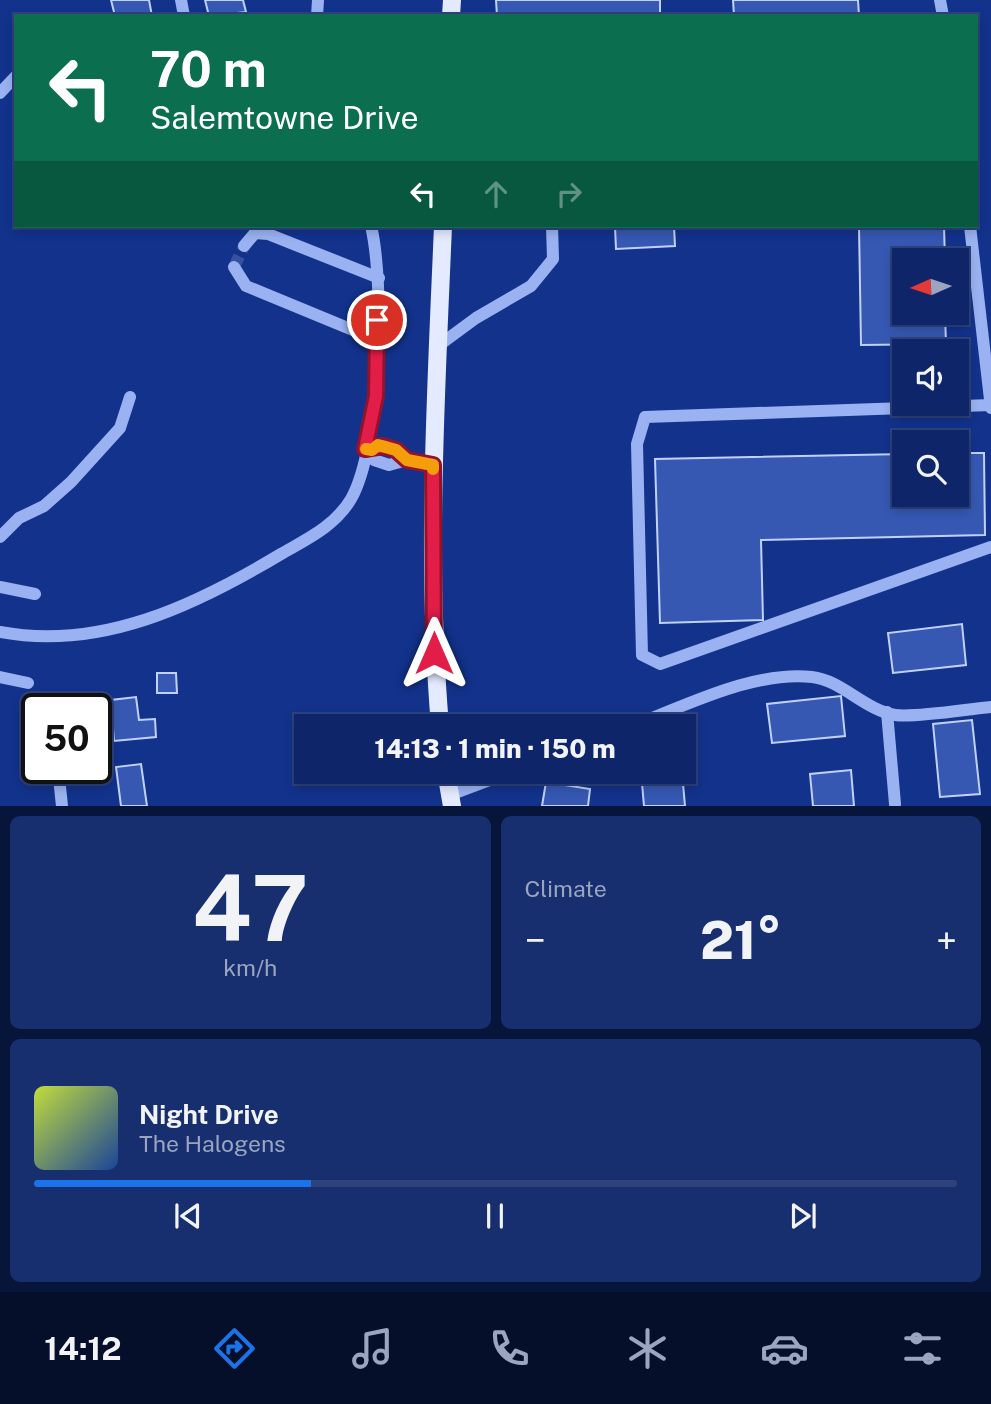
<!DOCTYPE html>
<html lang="en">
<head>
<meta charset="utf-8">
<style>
	body { margin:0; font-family:"Public Sans",sans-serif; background:#172e6f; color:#f1f3f6; height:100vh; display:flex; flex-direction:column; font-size:26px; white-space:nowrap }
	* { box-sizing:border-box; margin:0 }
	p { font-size:23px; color:#9ba5c0 }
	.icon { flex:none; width:38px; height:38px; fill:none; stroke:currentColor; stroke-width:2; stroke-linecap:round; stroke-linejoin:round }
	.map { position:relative; height:806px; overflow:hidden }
	.details { display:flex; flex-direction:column; gap:10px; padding:10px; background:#08153a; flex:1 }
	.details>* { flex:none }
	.guide { position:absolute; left:14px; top:14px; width:964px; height:214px; border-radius:0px; box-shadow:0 4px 10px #0003,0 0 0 2px #2e437d; background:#0b6e4f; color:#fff; overflow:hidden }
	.needle { width:46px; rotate:267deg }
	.buttons { position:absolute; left:892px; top:248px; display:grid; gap:14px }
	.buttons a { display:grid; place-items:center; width:77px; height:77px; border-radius:0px; background:#0e2669; box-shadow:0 4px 10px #0003,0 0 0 2px #2e437d; font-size:35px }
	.speed { position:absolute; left:21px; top:693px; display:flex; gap:14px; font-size:35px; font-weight:700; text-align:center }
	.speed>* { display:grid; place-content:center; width:91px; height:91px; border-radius:50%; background:#0e2669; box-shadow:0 4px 10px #0003,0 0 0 2px #2e437d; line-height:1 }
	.speed .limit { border:4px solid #111; border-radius:10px; background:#fff; color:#111 }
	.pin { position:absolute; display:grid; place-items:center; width:60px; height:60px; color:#fff; margin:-30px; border:4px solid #fff; border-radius:50%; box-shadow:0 2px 7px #0007 }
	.me { position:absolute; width:77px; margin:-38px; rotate:0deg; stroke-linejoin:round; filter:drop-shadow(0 0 5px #0008) }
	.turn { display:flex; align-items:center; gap:24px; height:147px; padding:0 21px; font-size:32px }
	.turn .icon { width:91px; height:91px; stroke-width:2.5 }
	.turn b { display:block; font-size:49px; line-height:60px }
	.lanes { display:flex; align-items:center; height:66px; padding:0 21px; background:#0003; justify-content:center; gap:35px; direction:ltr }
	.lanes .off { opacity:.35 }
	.big { font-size:52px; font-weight:800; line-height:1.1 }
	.details .widget { flex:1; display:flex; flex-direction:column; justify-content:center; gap:10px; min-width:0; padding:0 24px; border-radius:10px; background:#172e6f }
	.details .dial { align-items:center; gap:0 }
	.dial b { font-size:91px; line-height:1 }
	.song { display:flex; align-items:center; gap:21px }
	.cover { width:84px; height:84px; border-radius:10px; background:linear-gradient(135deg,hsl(70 70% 55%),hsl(220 70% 35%)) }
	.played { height:7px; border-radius:4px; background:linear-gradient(90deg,#1a73e8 30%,#2e437d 30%) }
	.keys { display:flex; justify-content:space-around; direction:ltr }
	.heat { display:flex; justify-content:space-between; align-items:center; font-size:38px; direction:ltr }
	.details .tiles { flex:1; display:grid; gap:10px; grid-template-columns:1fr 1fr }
	.widget:last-child { grid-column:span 2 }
	.trip { position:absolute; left:294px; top:714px; width:402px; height:70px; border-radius:0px; background:#0e2669; box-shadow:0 4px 10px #0003,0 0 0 2px #2e437d; font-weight:800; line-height:70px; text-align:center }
	.tab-bar { display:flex; height:112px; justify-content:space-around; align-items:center; background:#060f2a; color:#9ba5c0 }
	.tab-bar .icon { width:49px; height:49px }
	.tab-bar .current { color:#1a73e8 }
	.tab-bar b { font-size:32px; color:#f1f3f6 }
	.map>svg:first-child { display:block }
	.building { fill:#3658b3; stroke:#c0d1fc; stroke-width:2 }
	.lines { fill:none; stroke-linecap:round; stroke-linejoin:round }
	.minor-tunnel { stroke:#36519d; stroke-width:12; stroke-dasharray:12 6; stroke-linecap:butt }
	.minor { stroke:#9ab2f1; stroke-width:12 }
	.major { stroke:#e4eaff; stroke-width:18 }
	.route-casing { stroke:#92132f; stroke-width:18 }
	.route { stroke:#e11d48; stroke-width:12 }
	.slow { stroke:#f59e0b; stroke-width:12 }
</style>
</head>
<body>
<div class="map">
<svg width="991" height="806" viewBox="0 0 991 806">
	<rect width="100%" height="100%" fill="#12328c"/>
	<g class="building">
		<polygon points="111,0 149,0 152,16 115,16"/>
		<polygon points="205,0 243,0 246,12 209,16"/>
		<polygon points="496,0 660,0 660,16 497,16"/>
		<polygon points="733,0 858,0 859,16 734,16"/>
		<polygon points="606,226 674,226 675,246 616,249 615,227"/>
		<polygon points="859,226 944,226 945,261 905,261 905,313 945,313 946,344 861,345"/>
		<polygon points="957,453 984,453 985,535 761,540 763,620 660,623 655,459 905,454 905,495 957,495"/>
		<polygon points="962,624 966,665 893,673 888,633"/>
		<polygon points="157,673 176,673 177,693 157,693"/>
		<polygon points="841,696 845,736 772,743 767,704"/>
		<polygon points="136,697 139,720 155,719 156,737 114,741 111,700"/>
		<polygon points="972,720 980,794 940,797 933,724"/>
		<polygon points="141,764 147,806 121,806 116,767"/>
		<polygon points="851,770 854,806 813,806 810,774"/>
		<polygon points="641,772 682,772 685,806 644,806"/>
		<polygon points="546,782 590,789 588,806 542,806"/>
	</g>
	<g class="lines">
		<polyline class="minor-tunnel" points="234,267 244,246"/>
		<g class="minor">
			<polyline points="181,0 184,16"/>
			<polyline points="940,0 943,16"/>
			<polyline points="317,16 318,0"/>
			<polyline points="0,93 16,76"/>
			<polyline points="970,226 991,408"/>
			<polyline points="244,246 255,233 268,234 379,278"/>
			<polyline points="234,267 246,286 377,340"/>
			<polyline points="438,346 476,318 531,286 553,259 552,226"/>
			<polyline points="991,405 645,417 637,444 642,655 660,664 991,547"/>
			<polyline points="366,449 371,450 378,445 396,450 407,460"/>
			<polyline points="371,450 374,460 389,465 407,460 433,465"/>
			<polyline points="0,537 19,518 44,506 71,482 120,428 130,397"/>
			<polyline points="0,587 35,594"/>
			<path d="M0 632C101 651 196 605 281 554 307 539 335 526 351 499 381 446 385 285 371 226"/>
			<polyline points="0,677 28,683"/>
			<polyline points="887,712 895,804"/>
			<path d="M632 726C688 705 752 671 812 677 841 680 865 710 895 715 915 718 968 709 991 707"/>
			<polyline points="58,768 62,806"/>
			<polyline points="450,795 511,772"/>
		</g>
		<g class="major">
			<polyline points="451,16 452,0"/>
			<path d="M440 726C426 560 436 393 443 226"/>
			<polyline points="446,772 452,806"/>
		</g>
	</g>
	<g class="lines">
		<g class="route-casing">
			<polyline id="route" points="377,320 376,396 365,449 383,446 396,450 407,460 433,465 434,653"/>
		</g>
		<use href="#route" class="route"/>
		<polyline class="slow" points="366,449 372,450 378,445 396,450 407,460 433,465 433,469"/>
	</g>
</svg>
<div class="buttons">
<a><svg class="needle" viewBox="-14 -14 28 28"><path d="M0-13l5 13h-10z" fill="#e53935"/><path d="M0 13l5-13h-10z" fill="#9ba5c0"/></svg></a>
<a><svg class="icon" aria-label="sound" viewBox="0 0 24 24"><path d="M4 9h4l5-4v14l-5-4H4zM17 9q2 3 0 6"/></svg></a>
<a><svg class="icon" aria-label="search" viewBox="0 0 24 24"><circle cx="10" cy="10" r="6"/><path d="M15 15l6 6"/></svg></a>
</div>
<div class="speed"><div class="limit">50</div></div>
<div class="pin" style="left:377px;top:320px;background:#d93025"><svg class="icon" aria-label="arrive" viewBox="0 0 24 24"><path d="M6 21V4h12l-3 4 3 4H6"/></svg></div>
<svg class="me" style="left:434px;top:653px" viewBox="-20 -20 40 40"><path d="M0-17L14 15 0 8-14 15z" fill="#e11d48" stroke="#fff" stroke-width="4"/></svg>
<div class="trip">14:13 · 1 min · 150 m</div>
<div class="guide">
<div class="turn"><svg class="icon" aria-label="left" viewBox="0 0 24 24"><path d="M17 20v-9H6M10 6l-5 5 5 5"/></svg><div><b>70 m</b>Salemtowne Drive</div></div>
<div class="lanes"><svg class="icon" aria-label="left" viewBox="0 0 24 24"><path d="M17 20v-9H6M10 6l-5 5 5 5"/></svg><svg class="icon off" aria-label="ahead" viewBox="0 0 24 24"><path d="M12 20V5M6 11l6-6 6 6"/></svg><svg class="icon off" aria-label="right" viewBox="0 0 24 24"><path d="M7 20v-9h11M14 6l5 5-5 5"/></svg></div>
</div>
</div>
<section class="details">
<div class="tiles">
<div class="widget dial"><b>47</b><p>km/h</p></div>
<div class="widget"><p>Climate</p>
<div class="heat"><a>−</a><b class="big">21°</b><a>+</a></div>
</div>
<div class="widget">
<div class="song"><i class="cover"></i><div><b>Night Drive</b><p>The Halogens</p></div></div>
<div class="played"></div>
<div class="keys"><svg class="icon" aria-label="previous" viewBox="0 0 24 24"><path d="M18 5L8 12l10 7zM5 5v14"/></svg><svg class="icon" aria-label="pause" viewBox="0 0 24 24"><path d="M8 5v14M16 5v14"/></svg><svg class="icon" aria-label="next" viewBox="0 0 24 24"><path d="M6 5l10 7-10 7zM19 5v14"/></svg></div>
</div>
</div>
</section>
<nav class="tab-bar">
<b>14:12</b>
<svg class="icon current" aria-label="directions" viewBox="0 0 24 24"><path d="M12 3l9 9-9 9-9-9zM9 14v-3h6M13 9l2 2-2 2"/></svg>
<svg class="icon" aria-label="music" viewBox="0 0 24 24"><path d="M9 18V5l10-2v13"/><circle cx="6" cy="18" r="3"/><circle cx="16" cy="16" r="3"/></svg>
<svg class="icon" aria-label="phone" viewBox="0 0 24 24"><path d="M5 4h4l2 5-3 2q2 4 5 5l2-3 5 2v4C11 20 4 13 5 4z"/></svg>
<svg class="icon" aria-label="climate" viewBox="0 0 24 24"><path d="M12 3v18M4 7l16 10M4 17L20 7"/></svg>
<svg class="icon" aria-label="car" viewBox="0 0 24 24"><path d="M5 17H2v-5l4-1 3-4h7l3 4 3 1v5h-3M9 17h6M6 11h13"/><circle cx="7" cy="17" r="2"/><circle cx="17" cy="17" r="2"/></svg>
<svg class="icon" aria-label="filters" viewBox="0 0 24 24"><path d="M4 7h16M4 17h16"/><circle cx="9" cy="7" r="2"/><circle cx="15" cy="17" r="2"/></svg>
</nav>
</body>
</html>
